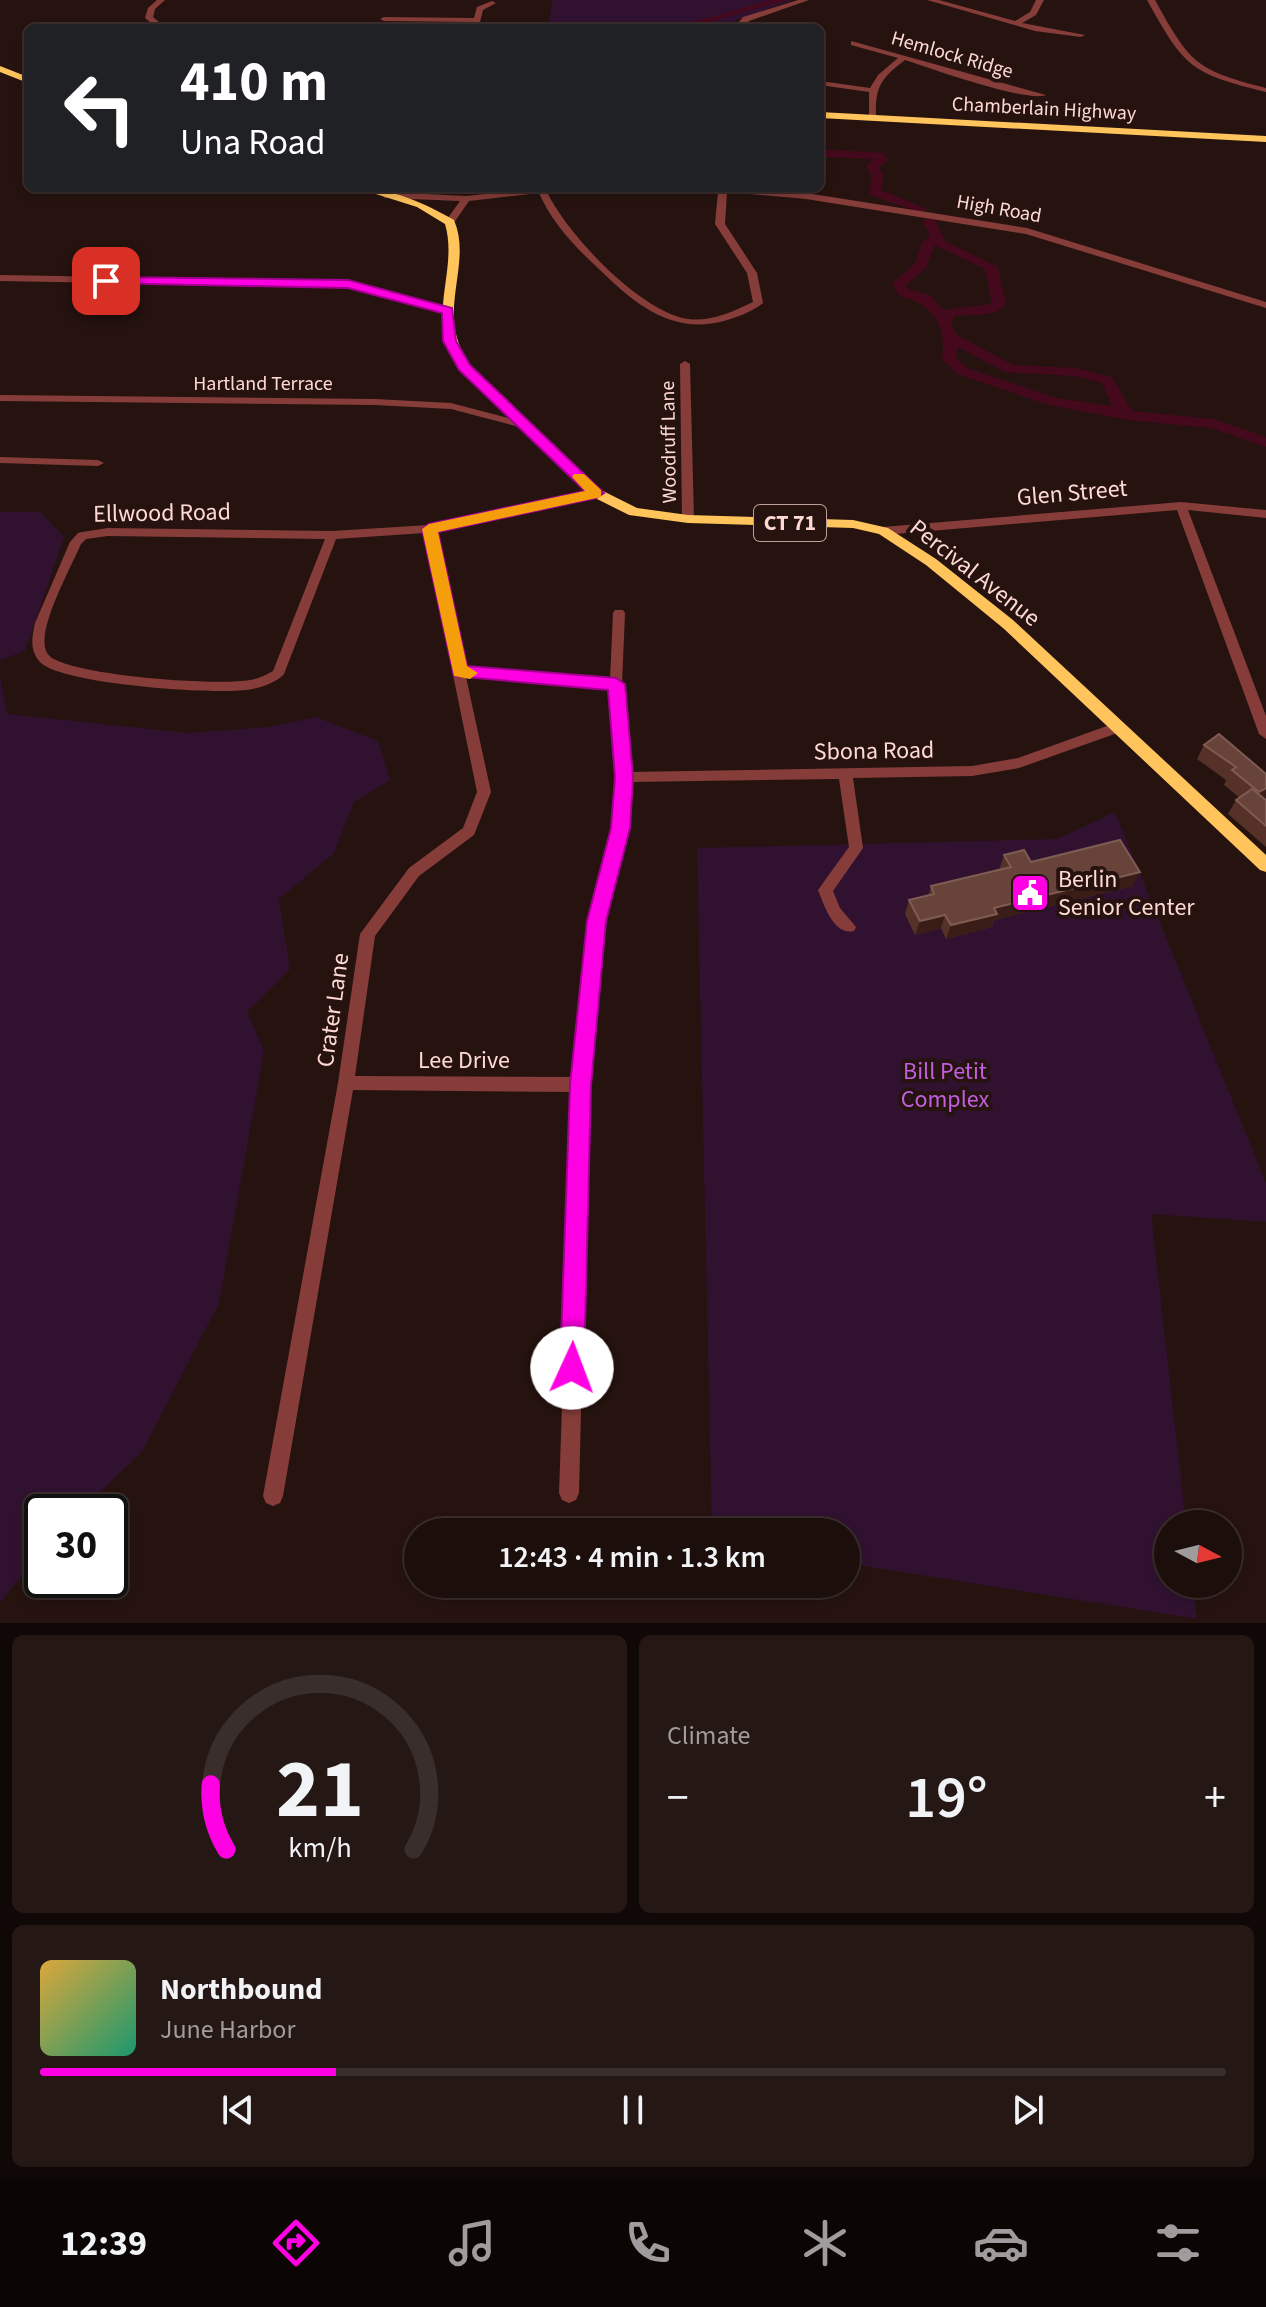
<!DOCTYPE html>
<html lang="en">
<head>
<meta charset="utf-8">
<style>
	body { margin:0; font-family:"Source Sans 3",sans-serif; background:#251714; color:#f1f3f6; height:100vh; display:flex; flex-direction:column; font-size:30px; white-space:nowrap }
	* { box-sizing:border-box; margin:0 }
	p { font-size:26px; color:#a09c9d }
	.icon { flex:none; width:44px; height:44px; fill:none; stroke:currentColor; stroke-width:2; stroke-linecap:round; stroke-linejoin:round }
	.map { position:relative; height:1623px; overflow:hidden }
	.panel { display:flex; flex-direction:column; gap:12px; padding:12px; background:#0f0806; flex:1 }
	.panel>* { flex:none }
	.banner { position:absolute; left:24px; top:24px; width:800px; height:168px; border-radius:12px; box-shadow:0 4px 12px #0003,0 0 0 2px #3a2e2c; background:#202124; color:#fff; overflow:hidden }
	.needle { width:52px; rotate:97deg }
	.fabs { position:absolute; left:1154px; top:1510px; display:grid; gap:16px }
	.fabs a { display:grid; place-items:center; width:88px; height:88px; border-radius:50%; background:#1c0e0b; box-shadow:0 4px 12px #0003,0 0 0 2px #3a2e2c; font-size:40px }
	.speed { position:absolute; left:24px; top:1494px; display:flex; gap:16px; font-size:40px; font-weight:700; text-align:center }
	.speed>* { display:grid; place-content:center; width:104px; height:104px; border-radius:50%; background:#1c0e0b; box-shadow:0 4px 12px #0003,0 0 0 2px #3a2e2c; line-height:1 }
	.speed .limit { border:4px solid #111; border-radius:12px; background:#fff; color:#111 }
	.pin { position:absolute; display:grid; place-items:center; width:68px; height:68px; color:#fff; margin:-34px; border-radius:16px; box-shadow:0 4px 12px #0006 }
	.me { position:absolute; width:88px; margin:-44px; rotate:2deg; stroke-linejoin:round; filter:drop-shadow(0 0 6px #0008) }
	.turn { display:flex; align-items:center; gap:28px; height:168px; padding:0 24px; font-size:36px }
	.turn .icon { width:104px; height:104px; stroke-width:2.5 }
	.turn b { display:block; font-size:56px; line-height:68px }
	.big { font-size:60px; font-weight:600; line-height:1.1 }
	.panel .tile { flex:1; display:flex; flex-direction:column; justify-content:center; gap:12px; min-width:0; padding:0 28px; border-radius:12px; background:#251714 }
	.panel .dial { align-items:center; gap:0 }
	.dial svg { height:208px; overflow:visible; fill:none; stroke:#3a2e2c; stroke-width:7; stroke-linecap:round; text-anchor:middle }
	.dial text { fill:#f1f3f6; stroke:none }
	.song { display:flex; align-items:center; gap:24px }
	.cover { width:96px; height:96px; border-radius:12px; background:linear-gradient(135deg,hsl(40 70% 55%),hsl(160 70% 35%)) }
	.played { height:8px; border-radius:4px; background:linear-gradient(90deg,#ff00e2 25%,#3a2e2c 25%) }
	.keys { display:flex; justify-content:space-around; direction:ltr }
	.heat { display:flex; justify-content:space-between; align-items:center; font-size:44px; direction:ltr }
	.panel .tiles { flex:1; display:grid; gap:12px; grid-template-columns:1fr 1fr }
	.tile:last-child { grid-column:span 2 }
	.trip { position:absolute; left:404px; top:1518px; width:456px; height:80px; border-radius:40px; background:#1c0e0b; box-shadow:0 4px 12px #0003,0 0 0 2px #3a2e2c; font-weight:600; line-height:80px; text-align:center }
	.tab-bar { display:flex; height:128px; justify-content:space-around; align-items:center; background:#0b0604; color:#a09c9d }
	.tab-bar .icon { width:56px; height:56px }
	.tab-bar .selected { color:#ff00e2 }
	.tab-bar b { font-size:36px; color:#f1f3f6 }
	.map>svg:first-child { display:block }
	.green { fill:#301230 }
	.lines { fill:none; stroke-linecap:round; stroke-linejoin:round }
	.river { fill:#45091e; fill-rule:evenodd }
	.minor { fill:#863d39; fill-rule:evenodd }
	.major { fill:#ffc45b; fill-rule:evenodd }
	.wall { fill:#553128 }
	.shaded-wall { fill:#3a1d16 }
	.building { fill:#67433a; stroke:#7f5b52; stroke-width:2 }
	.route { fill:#ff00e2; stroke:#a60093; stroke-width:2 }
	.slow { fill:#f59e0b }
	.labels { text-anchor:middle; dominant-baseline:central; stroke-width:8; stroke-linejoin:round; paint-order:stroke }
	.far-street-label { font-size:20px; fill:#ffdad4; stroke:#26130f }
	.shield { fill:#26130f; stroke:#be9e99; stroke-width:2 }
	.shield-label { font-size:22px; font-weight:bold; fill:#ffdad4 }
	.street-label { font-size:24px; fill:#ffdad4; stroke:#26130f }
	.poi-label { font-size:24px; fill:#ffdad4; stroke:#26130f; text-anchor:start }
	.park-label { font-size:24px; fill:#c25ee1; stroke:#26130f }
</style>
</head>
<body>
<div class="map">
<svg width="1266" height="1623" viewBox="0 0 1266 1623">
	<rect width="100%" height="100%" fill="#26130f"/>
	<g class="green">
		<polygon points="553,0 793,0 736,20 730,28 552,28 549,19"/>
		<polygon points="0,512 40,512 64,537 25,651 0,660"/>
		<polygon points="0,676 7,714 188,733 269,727 316,717 378,741 390,780 354,802 334,853 279,899 290,969 247,1012 264,1051 219,1303 142,1452 79,1512 42,1512 42,1550 0,1603"/>
		<polygon points="1115,812 1266,1183 1266,1222 1151,1214 1186,1524 1168,1524 1168,1584 1193,1584 1197,1619 846,1563 846,1532 712,1532 697,848 1057,839"/>
	</g>
	<g class="lines">
		<g class="river">
			<polygon points="770,0 787,0 689,28 672,28"/>
			<polygon points="820,149 883,153 888,160 879,167 883,175 881,190 927,209 921,213 870,195 871,175 866,166 874,159 820,157"/>
			<path d="M925 219H935L945 241 998 267 1006 303C999 318 970 314 954 316L951 325 957 335 1013 365 1075 368 1112 377 1132 411 1213 419 1266 437V447L1211 428 1128 420 1049 405 957 374 942 359C947 326 933 304 900 296L892 284 915 263 922 242 930 236 923 222ZM935 245 985 269 992 304 943 310 930 295 910 290 906 285 926 268ZM958 347 1005 372 1075 376 1102 383 1112 406 1056 398 967 368 956 358Z"/>
		</g>
		<g class="minor">
			<polygon points="157,0 165,0 155,9 153,17 166,28 157,28 145,18 148,8"/>
			<polygon points="798,0 809,0 749,21 742,28 734,28 743,17"/>
			<polygon points="927,0 939,0 1015,21 1030,12 1036,0 1044,0 1036,15 1022,23 1085,35 1081,37 1035,31"/>
			<path d="M1147 0H1155C1190 63 1195 70 1266 88V92C1190 73 1185 68 1147 0Z"/>
			<polygon points="492,1 496,3 483,10 479,26 476,28 471,26 472,22 384,21 380,19 384,17 474,18 477,7"/>
			<path d="M851 41 1046 95C1027 103 930 68 905 60 880 79 875 87 876 118L869 120V92L820 85V81L870 88 878 75 898 58 851 45Z"/>
			<path d="M539 188H566L547 192C567 234 640 312 688 319 711 322 732 312 753 302L747 273 715 224 718 191 713 188H747L806 193 1027 228 1266 302V308L1026 234 806 199 727 192 725 224 757 273 763 303C752 312 737 317 724 321 672 335 635 304 600 270 575 247 553 224 539 193L469 201 453 224 450 225 445 222 460 201 385 198 381 195 385 192 466 196Z"/>
			<polygon points="0,275 348,281 453,311 448,314 348,287 0,281"/>
			<polygon points="685,361 690,364 694,519 688,523 682,519 680,364"/>
			<polygon points="0,395 375,399 451,403 527,423 528,425 523,428 451,409 375,405 0,401"/>
			<polygon points="0,457 98,460 104,463 98,466 0,463"/>
			<path d="M596 489 600 490V496L435 531 464 668 610 679 613 613 615 610H623L625 613 622 684 630 772 972 766 1018 758 1118 722 1125 727 1123 731 1019 768 972 776 853 778 863 848 833 891 840 908 856 927 854 931C834 936 824 905 818 890L849 847 839 779 630 782 627 828 603 921 589 1085 579 1493 576 1500 569 1503 562 1500 559 1493 573 1092 353 1090 283 1496 280 1503 273 1506 266 1503 263 1496 338 1083 360 934 409 868 463 828 477 792 424 533 336 539 284 674C277 682 263 687 252 689 219 696 63 684 41 663 29 651 32 637 35 623L70 542 78 533 82 532 108 528 332 531 429 525ZM108 536 325 539 273 671C266 675 258 679 250 680 214 686 88 676 56 660 50 658 46 653 45 647 40 623 71 567 81 544L86 539ZM466 677 610 688 617 777 613 828 589 921 574 1077 355 1076 375 936 419 876 474 835 491 792Z"/>
			<polygon points="1181,502 1266,510 1266,518 1188,510 1266,716 1266,739 1259,734 1177,510 883,535 877,531 883,527"/>
		</g>
		<g class="major">
			<polygon points="0,66 28,77 28,83 0,72"/>
			<polygon points="820,112 1266,136 1266,142 820,118"/>
			<path d="M357 188C392 188 424 203 454 220 469 255 449 292 455 329 457 342 463 353 469 365L601 490 637 508 688 515 853 520 888 528 936 559 1013 620 1266 855V872L1260 870 1003 628 926 565 879 534 853 528 688 523 629 515 591 496 458 367C451 353 444 341 443 325 440 291 455 258 445 224L417 207Z"/>
		</g>
	</g>
	<g class="wall">
		<polygon points="1219,734 1266,796 1263,798 1266,800 1266,847 1228,814 1236,800 1240,798 1224,785 1226,780 1197,759 1204,745"/>
		<polygon points="1004,855 1031,862 1133,886 994,920 992,927 946,939 941,928 915,935 905,914 909,900 928,896 931,886 999,870"/>
	</g>
	<g class="shaded-wall">
		<polygon points="1266,788 1266,796 1251,806 1259,792"/>
		<polygon points="1140,872 1133,886 994,920 992,927 946,939 951,925 994,908"/>
		<polygon points="945,915 941,928 915,935 920,921"/>
	</g>
	<g class="building">
		<polygon points="1219,734 1266,774 1266,788 1259,792 1232,770 1236,767 1204,745"/>
		<polygon points="1252,789 1266,800 1266,826 1236,800"/>
		<polygon points="1120,840 1140,872 994,908 997,914 951,925 945,915 920,921 909,900 934,894 931,886 1011,867 1004,855 1024,850 1031,862"/>
	</g>
	<polygon class="route" points="106,277 348,280 452,308 456,341 470,365 604,493 596,498 438,532 467,666 616,678 625,684 633,777 630,828 606,921 591,1085 584,1368 581,1376 572,1380 564,1376 560,1368 570,1085 587,921 611,828 615,777 608,690 454,676 422,529 429,524 585,491 459,370 443,341 442,313 348,288 101,283 99,281"/>
	<polygon class="slow" points="574,474 584,474 601,490 601,497 438,532 467,666 478,673 470,679 454,676 422,529 429,524 585,491 572,477"/>
	<defs>
		<g id="civic-square" transform="scale(2)"><rect x="-9" y="-9" width="18" height="18" rx="4" fill="#ff00e2" stroke="#26130f"/><path d="M-.6-6.5H3V-4.5H.6V-3L4-1V1h2V6H-6V1h2V-1L-.6-3ZM-1.2 2.5V6h2.4V2.5Z" fill="#fff"/></g>
	</defs>
	<g fill-rule="evenodd">
		<use href="#civic-square" x="1030" y="893"/>
	</g>
	<g class="labels">
		<g class="far-street-label">
			<text transform="translate(952 55) rotate(16)">Hemlock Ridge</text>
			<text transform="translate(1044 109) rotate(3)">Chamberlain Highway</text>
			<text transform="translate(999 209) rotate(10)">High Road</text>
			<text x="263" y="384">Hartland Terrace</text>
			<text transform="translate(669 442) rotate(-91)">Woodruff Lane</text>
		</g>
		<rect class="shield" x="754" y="505" width="72" height="36" rx="6"/>
		<g class="shield-label">
			<text x="790" y="523">CT 71</text>
		</g>
		<g class="street-label">
			<text transform="translate(1072 493) rotate(-5)">Glen Street</text>
			<text transform="translate(162 513) rotate(-1)">Ellwood Road</text>
			<text transform="translate(975 573) rotate(38)">Percival Avenue</text>
			<text transform="translate(874 751) rotate(-1)">Sbona Road</text>
			<text transform="translate(333 1010) rotate(-82)">Crater Lane</text>
			<text x="464" y="1060">Lee Drive</text>
		</g>
		<g class="poi-label">
			<text x="1058" y="879">Berlin<tspan x="1058" dy="28">Senior Center</tspan></text>
		</g>
		<g class="park-label">
			<text x="945" y="1071">Bill Petit<tspan x="945" dy="28">Complex</tspan></text>
		</g>
	</g>
</svg>
<div class="fabs">
<a><svg class="needle" viewBox="-14 -14 28 28"><path d="M0-13l5 13h-10z" fill="#e53935"/><path d="M0 13l5-13h-10z" fill="#a09c9d"/></svg></a>
</div>
<div class="speed"><div class="limit">30</div></div>
<div class="pin" style="left:106px;top:281px;background:#d93025"><svg class="icon" aria-label="arrive" viewBox="0 0 24 24"><path d="M6 21V4h12l-3 4 3 4H6"/></svg></div>
<svg class="me" style="left:572px;top:1368px" viewBox="-20 -20 40 40"><circle r="19" fill="#fff"/><path d="M0-13L10 11 0 6-10 11z" fill="#ff00e2"/></svg>
<div class="trip">12:43 · 4 min · 1.3 km</div>
<div class="banner">
<div class="turn"><svg class="icon" aria-label="left" viewBox="0 0 24 24"><path d="M17 20v-9H6M10 6l-5 5 5 5"/></svg><div><b>410 m</b>Una Road</div></div>
</div>
</div>
<section class="panel">
<div class="tiles">
<div class="tile dial"><svg viewBox="0 0 100 80">
<path d="M14 69A42 42 0 1 1 86 69"/>
<path d="M14 69A42 42 0 0 1 8 44" stroke="#ff00e2"/>
<text x="50" y="56" font-size="32" font-weight="700">21</text>
<text x="50" y="72" font-size="11">km/h</text>
</svg></div>
<div class="tile"><p>Climate</p>
<div class="heat"><a>−</a><b class="big">19°</b><a>+</a></div>
</div>
<div class="tile">
<div class="song"><i class="cover"></i><div><b>Northbound</b><p>June Harbor</p></div></div>
<div class="played"></div>
<div class="keys"><svg class="icon" aria-label="previous" viewBox="0 0 24 24"><path d="M18 5L8 12l10 7zM5 5v14"/></svg><svg class="icon" aria-label="pause" viewBox="0 0 24 24"><path d="M8 5v14M16 5v14"/></svg><svg class="icon" aria-label="next" viewBox="0 0 24 24"><path d="M6 5l10 7-10 7zM19 5v14"/></svg></div>
</div>
</div>
</section>
<nav class="tab-bar">
<b>12:39</b>
<svg class="icon selected" aria-label="directions" viewBox="0 0 24 24"><path d="M12 3l9 9-9 9-9-9zM9 14v-3h6M13 9l2 2-2 2"/></svg>
<svg class="icon" aria-label="music" viewBox="0 0 24 24"><path d="M9 18V5l10-2v13"/><circle cx="6" cy="18" r="3"/><circle cx="16" cy="16" r="3"/></svg>
<svg class="icon" aria-label="phone" viewBox="0 0 24 24"><path d="M5 4h4l2 5-3 2q2 4 5 5l2-3 5 2v4C11 20 4 13 5 4z"/></svg>
<svg class="icon" aria-label="climate" viewBox="0 0 24 24"><path d="M12 3v18M4 7l16 10M4 17L20 7"/></svg>
<svg class="icon" aria-label="car" viewBox="0 0 24 24"><path d="M5 17H2v-5l4-1 3-4h7l3 4 3 1v5h-3M9 17h6M6 11h13"/><circle cx="7" cy="17" r="2"/><circle cx="17" cy="17" r="2"/></svg>
<svg class="icon" aria-label="filters" viewBox="0 0 24 24"><path d="M4 7h16M4 17h16"/><circle cx="9" cy="7" r="2"/><circle cx="15" cy="17" r="2"/></svg>
</nav>
</body>
</html>
